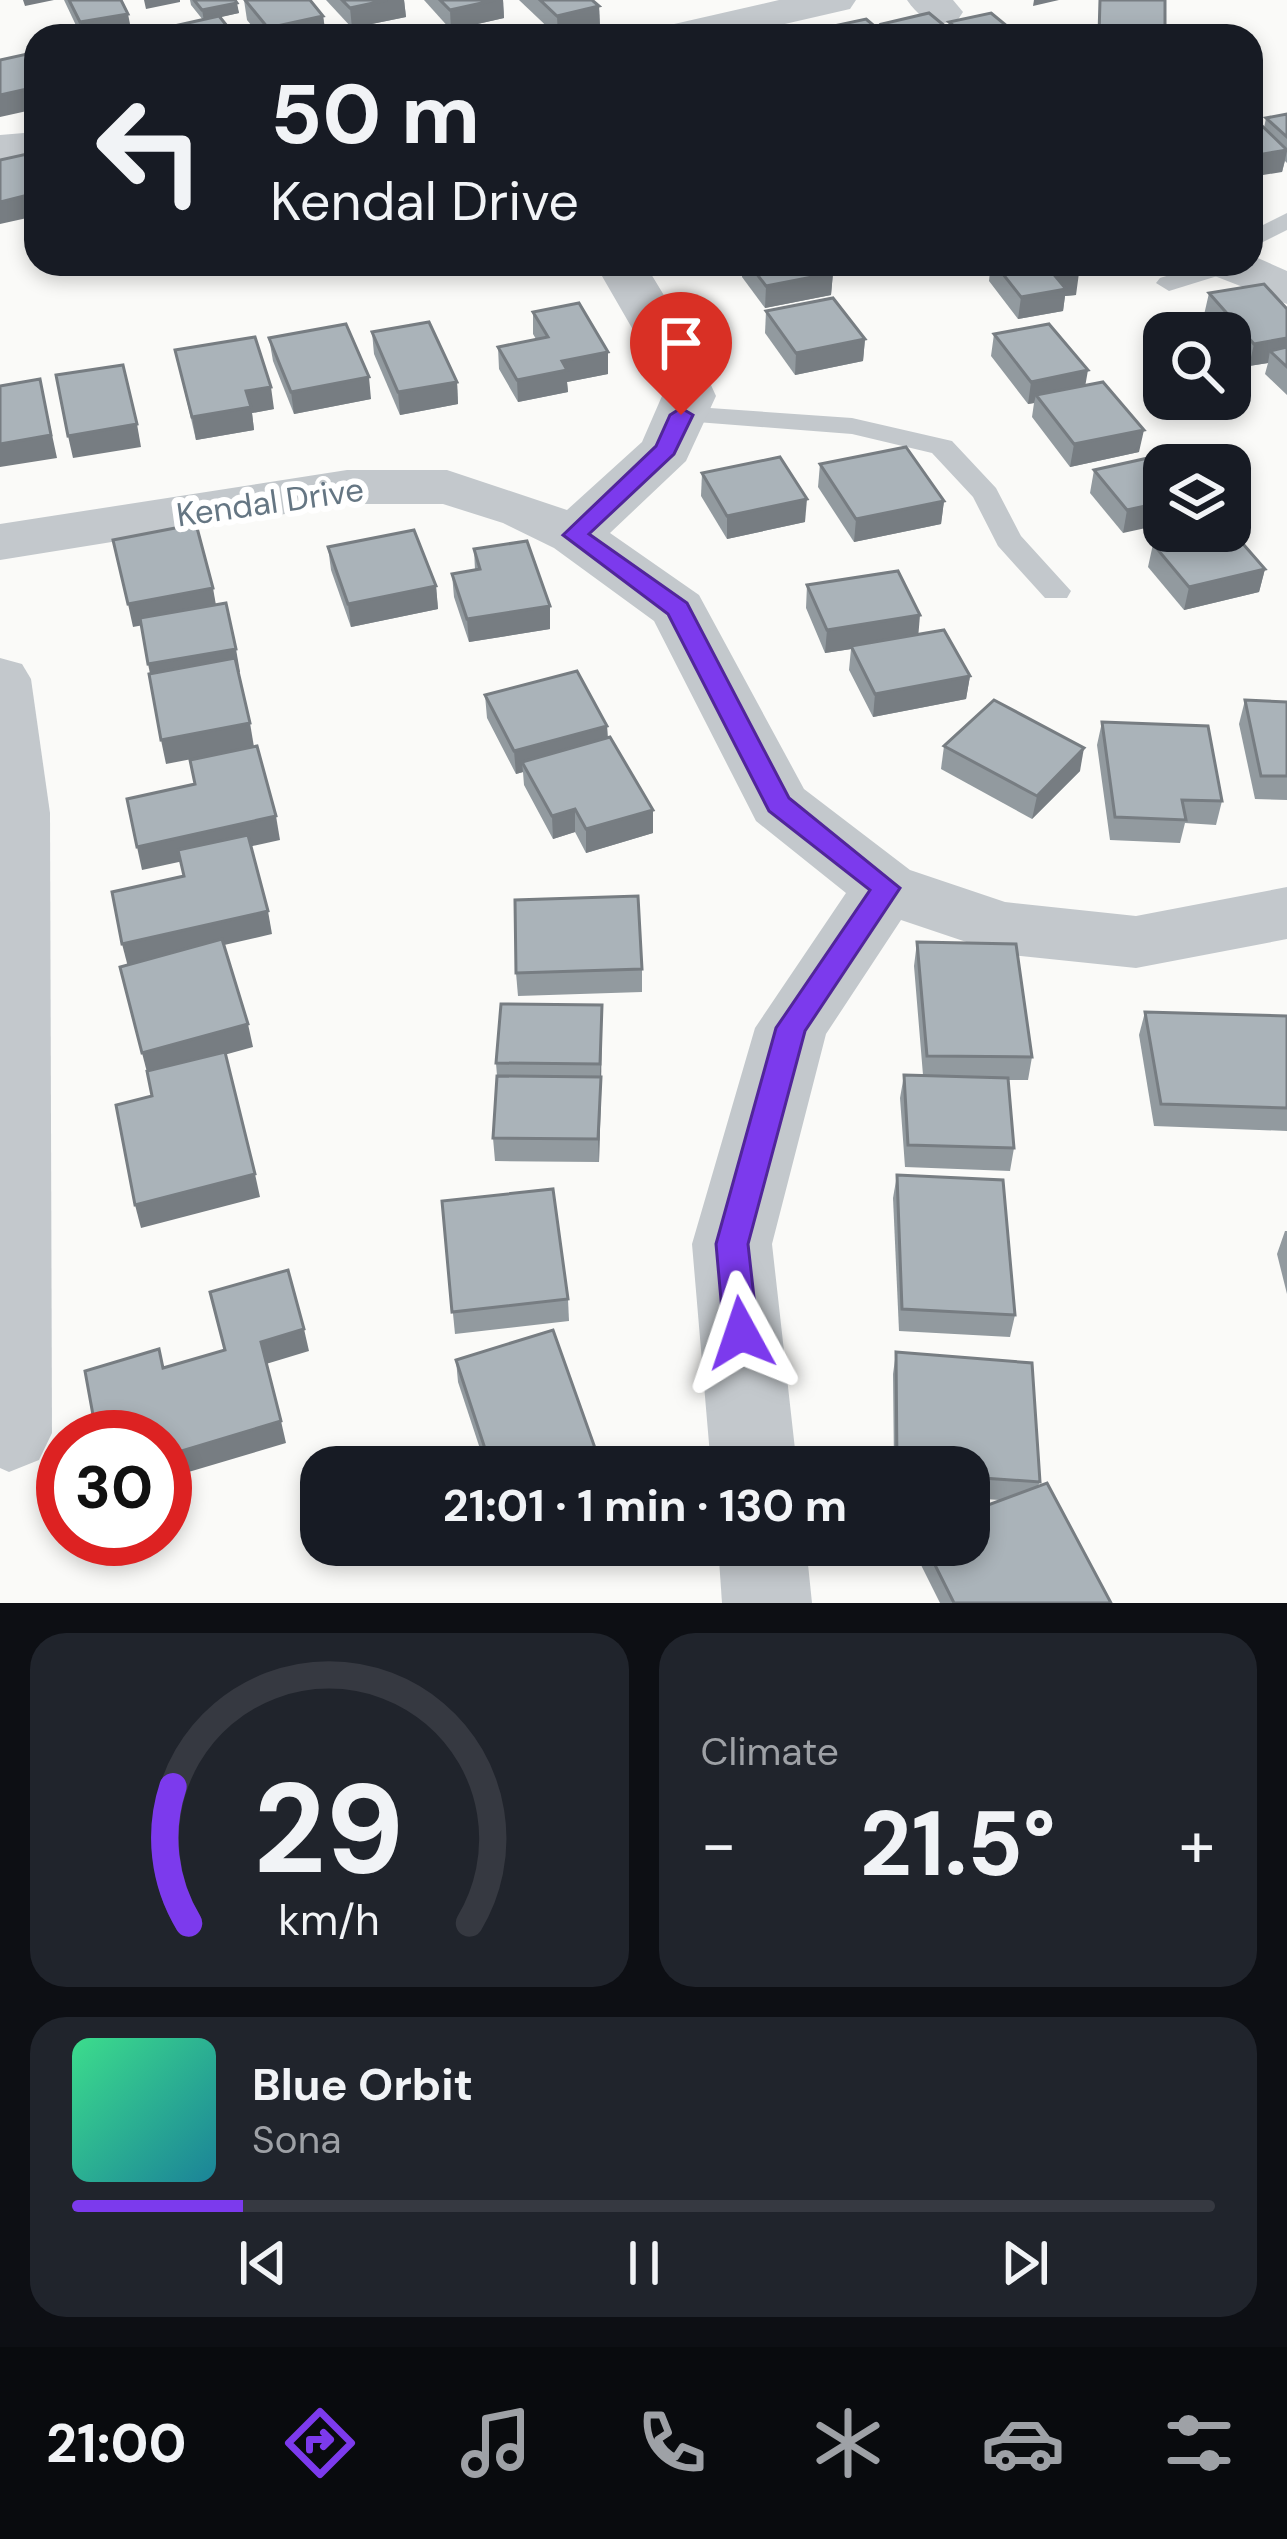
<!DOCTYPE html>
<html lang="en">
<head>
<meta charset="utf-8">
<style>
	body { margin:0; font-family:"DM Sans",sans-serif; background:#20242c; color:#f1f3f6; height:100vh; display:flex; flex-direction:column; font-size:45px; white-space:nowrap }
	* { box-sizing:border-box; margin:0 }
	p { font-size:39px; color:#9ea1a6 }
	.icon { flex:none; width:66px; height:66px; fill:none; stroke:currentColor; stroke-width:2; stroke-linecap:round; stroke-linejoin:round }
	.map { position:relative; height:1603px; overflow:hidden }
	.details { display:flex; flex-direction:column; gap:30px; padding:30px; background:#0d0f14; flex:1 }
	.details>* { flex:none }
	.guide { position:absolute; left:24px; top:24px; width:1239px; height:252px; border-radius:36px; box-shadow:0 6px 18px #0003; background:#171b24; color:#f1f3f6; overflow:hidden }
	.buttons { position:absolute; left:1143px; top:312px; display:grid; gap:24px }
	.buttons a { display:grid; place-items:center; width:108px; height:108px; border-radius:24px; background:#171b24; box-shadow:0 6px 18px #0003; font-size:60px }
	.speed { position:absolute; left:36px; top:1410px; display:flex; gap:24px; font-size:60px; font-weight:700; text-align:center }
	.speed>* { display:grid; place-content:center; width:156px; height:156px; border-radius:50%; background:#171b24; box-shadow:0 6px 18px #0003; line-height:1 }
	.speed .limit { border:18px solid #d22; background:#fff; color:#111 }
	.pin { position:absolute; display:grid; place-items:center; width:102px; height:102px; color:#fff; margin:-123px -51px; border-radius:50% 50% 50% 0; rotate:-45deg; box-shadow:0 0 12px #0007 }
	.pin .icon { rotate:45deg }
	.me { position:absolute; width:132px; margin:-66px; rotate:355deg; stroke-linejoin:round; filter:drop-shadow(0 0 9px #0008) }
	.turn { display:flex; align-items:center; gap:42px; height:252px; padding:0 48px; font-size:54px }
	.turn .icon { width:156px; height:156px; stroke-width:2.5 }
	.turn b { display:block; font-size:84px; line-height:102px }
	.big { font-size:90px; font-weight:700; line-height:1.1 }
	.details .tile { flex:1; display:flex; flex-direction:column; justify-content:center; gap:18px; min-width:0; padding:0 42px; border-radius:36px; background:#20242c }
	.details .dial { align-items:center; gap:0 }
	.dial svg { height:312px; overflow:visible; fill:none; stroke:#363941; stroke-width:7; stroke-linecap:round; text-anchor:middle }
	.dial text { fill:#f1f3f6; stroke:none }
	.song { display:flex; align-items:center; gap:36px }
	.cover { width:144px; height:144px; border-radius:18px; background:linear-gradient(135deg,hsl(150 70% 55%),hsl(190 70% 35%)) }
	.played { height:12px; border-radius:6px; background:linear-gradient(90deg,#7c3aed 15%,#363941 15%) }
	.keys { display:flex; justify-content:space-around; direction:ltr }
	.heat { display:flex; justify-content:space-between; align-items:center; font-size:66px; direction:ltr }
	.details .tiles { flex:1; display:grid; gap:30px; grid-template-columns:1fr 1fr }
	.tile:last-child { grid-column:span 2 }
	.trip { position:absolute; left:300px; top:1446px; width:690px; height:120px; border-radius:36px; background:#171b24; box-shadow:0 6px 18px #0003; font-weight:700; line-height:120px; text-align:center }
	.tab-bar { display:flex; height:192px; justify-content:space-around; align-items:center; background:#090b0e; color:#9ea1a6 }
	.tab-bar .icon { width:84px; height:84px }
	.tab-bar .on { color:#7c3aed }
	.tab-bar b { font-size:54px; color:#f1f3f6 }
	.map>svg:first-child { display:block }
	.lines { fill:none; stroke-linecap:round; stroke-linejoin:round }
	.lane { fill:#c3c8cc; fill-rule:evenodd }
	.street { fill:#c3c8cc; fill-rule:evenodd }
	.wall { fill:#929a9f }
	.shaded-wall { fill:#777d82 }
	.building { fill:#aab3b9; stroke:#777d82; stroke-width:3 }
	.route { fill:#7c3aed; stroke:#51269a; stroke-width:3 }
	.labels { text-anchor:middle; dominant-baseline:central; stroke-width:12; stroke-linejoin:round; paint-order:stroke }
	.street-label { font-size:33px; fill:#657683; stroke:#fff }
</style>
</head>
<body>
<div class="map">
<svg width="1287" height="1603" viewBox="0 0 1287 1603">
	<rect width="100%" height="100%" fill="#fafaf8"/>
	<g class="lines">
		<g class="lane">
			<polygon points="1287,213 1287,230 1251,248 1251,231"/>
			<polygon points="1205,264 1243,264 1240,269 1169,291 1156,283 1160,278"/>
			<polygon points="681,406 852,418 952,441 996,488 1021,536 1071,591 1067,598 1045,598 998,546 973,497 932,453 852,434 671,420 667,414 671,408"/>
		</g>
		<g class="street">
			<polygon points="779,0 856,0 850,9 732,36 655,36 661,27"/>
			<path d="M907 0H953L963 12 957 21C934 27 920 19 907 0Z"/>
			<polygon points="36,132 36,160 0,163 0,135"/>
			<polygon points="1251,255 1287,271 1287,304 1212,275 1205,264 1251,264"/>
			<polygon points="595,264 645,264 688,335 716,396 686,461 610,533 699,595 804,789 910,870 1005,902 1136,916 1287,887 1287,939 1136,968 1002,954 901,920 826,1034 772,1244 797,1467 711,1467 692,1244 755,1028 846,893 756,821 654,621 554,548 503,523 443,504 347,504 0,560 0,524 347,470 447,470 567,510 642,442 662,396 636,335"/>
			<polygon points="0,658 22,664 31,679 50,813 52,1433 39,1460 9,1472 0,1468"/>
			<polygon points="718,1545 806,1545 812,1603 722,1603"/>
		</g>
	</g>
	<g class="wall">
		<polygon points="64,0 121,0 132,34 120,36 81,36"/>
		<polygon points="190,0 235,0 239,13 220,17 235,36 163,36 161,29 203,20 191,5"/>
		<polygon points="244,0 323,16 326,36 260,36 247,20"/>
		<polygon points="326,0 404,0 406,17 352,28"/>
		<polygon points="424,0 503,0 504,18 451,30"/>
		<polygon points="519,0 592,0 599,6 600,27 557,36"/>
		<polygon points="949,22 1019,36 824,36 824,28 881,32 882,24 948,29"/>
		<polygon points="1287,114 1287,163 1285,161 1282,172 1264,128 1266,118"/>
		<polygon points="742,264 826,264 833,273 831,295 765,308 742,277"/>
		<polygon points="979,264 1072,264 1076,295 1065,296 1063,311 1018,319 989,281 990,271 985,272"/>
		<polygon points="1209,293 1287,309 1287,395 1265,374 1268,363 1249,366 1230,345 1230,333 1220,333 1204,315"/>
		<polygon points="766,311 865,339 863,361 795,375 765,333"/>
		<polygon points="533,312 608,352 608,374 567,382 568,392 518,402 499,369 498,347 536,339 533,334"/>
		<polygon points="372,332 457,382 458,404 400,415 374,354"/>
		<polygon points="994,334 1086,385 1139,452 1070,467 1032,417 1034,403 1028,404 991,356"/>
		<polygon points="269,338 371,399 294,414 273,361"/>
		<polygon points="175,350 274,409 252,413 254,430 196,440"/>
		<polygon points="1166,454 1123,533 1090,493 1094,470"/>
		<polygon points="820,464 944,501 941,524 854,542 818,487"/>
		<polygon points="702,473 805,522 727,539 701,496"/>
		<polygon points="1153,544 1265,569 1259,592 1184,610 1148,567"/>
		<polygon points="328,547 436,586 438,609 351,627 331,570"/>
		<polygon points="474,549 550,606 550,629 469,642 454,597 452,574 475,570"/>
		<polygon points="807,585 918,634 970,676 966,699 873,717 849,670 851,649 825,653 806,608"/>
		<polygon points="485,695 607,726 608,738 653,810 653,833 586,853 575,832 553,839 524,785 523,772 516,774 487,718"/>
		<polygon points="1245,700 1287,702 1287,800 1255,799 1239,724"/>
		<polygon points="1102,722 1222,801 1216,825 1185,823 1180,843 1110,840 1097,745"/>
		<polygon points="944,746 1080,771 1032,819 941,769"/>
		<polygon points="917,942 1032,1057 1028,1080 1008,1080 1014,1148 1010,1171 905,1167 900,1098 904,1075 923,1075 914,966"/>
		<polygon points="642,969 642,992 518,996 516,973"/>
		<polygon points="602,1005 599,1162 495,1161 493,1138 497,1076 496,1063"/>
		<polygon points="1145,1012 1287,1016 1287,1131 1154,1126 1139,1035"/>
		<polygon points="897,1175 1015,1315 1010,1337 899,1331 893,1198"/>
		<polygon points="442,1201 568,1299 569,1321 455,1334"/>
		<polygon points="1285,1231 1287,1231 1287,1294 1277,1254"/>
		<polygon points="896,1352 1040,1482 1038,1486 1111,1603 940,1603 914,1551 915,1545 969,1545 1000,1500 969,1498 969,1467 894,1467 893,1374"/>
		<polygon points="456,1360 601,1467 486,1467 458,1382"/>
	</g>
	<g class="shaded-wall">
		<polygon points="23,0 54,0 25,6"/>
		<polygon points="144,0 180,0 180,2 146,9"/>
		<polygon points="387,0 404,0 406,17 352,28 350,8"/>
		<polygon points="495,0 503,0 504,18 451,30 450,10"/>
		<polygon points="1034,0 1059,0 1033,6"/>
		<polygon points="237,3 239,13 204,21 202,10"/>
		<polygon points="599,6 600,27 558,36 557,16"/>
		<polygon points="128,14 132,34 120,36 83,36 80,22"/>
		<polygon points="323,16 326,36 269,36 268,28"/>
		<polygon points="36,87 36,109 0,117 0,95"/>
		<polygon points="1287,151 1282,172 1251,177 1251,156"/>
		<polygon points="36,193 36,216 0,224 0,202"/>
		<polygon points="117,264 160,264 161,265 119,275"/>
		<polygon points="833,273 831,295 765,308 766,286"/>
		<polygon points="1079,273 1076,295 1065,296 1063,311 1018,319 1021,297 1056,277"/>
		<polygon points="1287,338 1287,360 1270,351 1268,363 1249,366 1254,344"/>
		<polygon points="865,339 863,361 795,375 796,353"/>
		<polygon points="608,352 608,374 567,382 568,392 518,402 517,380 562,361"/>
		<polygon points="1088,370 1084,393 1036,395 1034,403 1028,404 1031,382"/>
		<polygon points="369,377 371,399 294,414 291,392"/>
		<polygon points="457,382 458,404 400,415 398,392"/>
		<polygon points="271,387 274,409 252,413 254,430 196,440 192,417 246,391"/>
		<polygon points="45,402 57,458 0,467 0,444"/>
		<polygon points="137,424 141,447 73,458 68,436"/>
		<polygon points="1144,430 1139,452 1070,467 1074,444"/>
		<polygon points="807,499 805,522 727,539 727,516"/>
		<polygon points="944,501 941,524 854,542 856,519"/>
		<polygon points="1164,502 1164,524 1123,533 1127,510"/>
		<polygon points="1265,569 1259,592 1184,610 1189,587"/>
		<polygon points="436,586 438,609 351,627 348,604"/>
		<polygon points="213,588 217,611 133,627 128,604"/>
		<polygon points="550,606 550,629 469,642 467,619"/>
		<polygon points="920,615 918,639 825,653 827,630"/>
		<polygon points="236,649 240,672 153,688 148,664"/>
		<polygon points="970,676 966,699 873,717 875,694"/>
		<polygon points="250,723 254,747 166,764 161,740"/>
		<polygon points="607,726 608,750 522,762 523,772 516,774 514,751"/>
		<polygon points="1084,748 1080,771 1032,819 1037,796"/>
		<polygon points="575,809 575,832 553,839 552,816"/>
		<polygon points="653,810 653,833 586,853 586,829"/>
		<polygon points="276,816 280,840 142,870 137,847"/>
		<polygon points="268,911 272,934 128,967 122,944"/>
		<polygon points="602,1005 601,1099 599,1162 598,1139"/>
		<polygon points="248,1024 253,1047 148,1076 142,1053"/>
		<polygon points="255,1174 260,1197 141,1228 135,1205"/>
		<polygon points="304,1329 309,1351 266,1364 261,1342"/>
		<polygon points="281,1421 286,1443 165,1479 165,1456"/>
	</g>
	<g class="building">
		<polygon points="69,0 121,0 128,14 80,22"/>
		<polygon points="194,0 235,0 237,3 202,10"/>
		<polygon points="245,0 310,0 323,16 268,28"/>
		<polygon points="342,0 387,0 350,8"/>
		<polygon points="440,0 495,0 450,10"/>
		<polygon points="540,0 592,0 599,6 557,16"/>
		<polygon points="1100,0 1165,0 1165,36 1099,35"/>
		<polygon points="929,13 957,36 897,36 882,24"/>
		<polygon points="991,13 1019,36 966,36 949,22"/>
		<polygon points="219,16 235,36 167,36 161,29"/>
		<polygon points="866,19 886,36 833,36 824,28"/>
		<polygon points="816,31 822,36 791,36"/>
		<polygon points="36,52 36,87 0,95 0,60"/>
		<polygon points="1287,114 1287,137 1266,118"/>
		<polygon points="1255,119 1287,150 1251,156 1251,120"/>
		<polygon points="36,152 36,193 0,202 0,160"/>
		<polygon points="749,264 826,264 833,273 766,286"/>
		<polygon points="995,264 1072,264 1079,273 1056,277 1066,289 1021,297"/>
		<polygon points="1264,284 1287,309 1287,338 1254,344 1209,293"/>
		<polygon points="833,298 865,339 796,353 766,311"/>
		<polygon points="579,303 608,352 562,361 567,370 517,380 498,347 548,337 533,312"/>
		<polygon points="429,322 457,382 398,392 372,332"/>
		<polygon points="346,324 369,377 291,392 269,338"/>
		<polygon points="1049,324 1088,370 1031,382 994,334"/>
		<polygon points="255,337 271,387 246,391 251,407 192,417 175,350"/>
		<polygon points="1287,347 1287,367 1270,351"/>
		<polygon points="123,365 137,424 68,436 56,375"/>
		<polygon points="40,379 51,435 0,444 0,386"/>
		<polygon points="1103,382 1144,430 1074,444 1036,395"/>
		<polygon points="906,447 944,501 856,519 820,464"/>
		<polygon points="1166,454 1175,465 1164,465 1164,502 1127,510 1094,470"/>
		<polygon points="780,457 807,499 727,516 702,473"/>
		<polygon points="196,524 213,588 128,604 113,540"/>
		<polygon points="1230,529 1265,569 1189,587 1153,544 1207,531 1230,531"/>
		<polygon points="414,530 436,586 348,604 328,547"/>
		<polygon points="527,541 550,606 467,619 452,574 480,569 474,549"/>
		<polygon points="898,571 920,615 827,630 807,585"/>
		<polygon points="226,603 236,649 148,664 140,618"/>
		<polygon points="944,630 970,676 875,694 851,646"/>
		<polygon points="235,658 250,723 161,740 149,674"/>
		<polygon points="577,671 607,726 514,751 485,695"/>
		<polygon points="994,700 1084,748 1037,796 944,746"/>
		<polygon points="1245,700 1287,702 1287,776 1261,776"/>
		<polygon points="1102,722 1208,726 1222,801 1182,800 1186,820 1115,817"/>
		<polygon points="610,737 653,810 586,829 575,809 552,816 522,762"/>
		<polygon points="257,746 276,816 137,847 127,799 195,784 190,760"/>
		<polygon points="248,835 268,911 122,944 112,892 184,876 178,850"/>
		<polygon points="638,896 642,969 516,973 515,900"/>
		<polygon points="222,939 248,1024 142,1053 120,967"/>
		<polygon points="917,942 1016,944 1032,1057 927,1056"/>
		<polygon points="501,1004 602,1005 600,1064 496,1063"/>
		<polygon points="1145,1012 1287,1016 1287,1108 1161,1104"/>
		<polygon points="225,1052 255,1174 135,1205 116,1105 152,1096 147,1071"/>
		<polygon points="904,1075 1008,1078 1014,1148 908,1145"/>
		<polygon points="497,1076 601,1077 598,1139 493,1138"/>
		<polygon points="897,1175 1003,1180 1015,1315 902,1309"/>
		<polygon points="553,1189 568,1299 452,1312 442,1201"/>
		<polygon points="288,1270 304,1329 261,1342 281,1421 165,1456 165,1437 97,1437 85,1371 159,1349 163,1368 225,1350 210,1292"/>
		<polygon points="553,1330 600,1462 586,1467 491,1467 456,1360"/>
		<polygon points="896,1352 1032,1363 1040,1482 969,1477 969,1467 897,1467"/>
		<polygon points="1047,1483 1111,1603 954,1603 925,1545 969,1545 969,1512"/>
	</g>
	<polygon class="route" points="681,408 693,415 674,454 589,534 687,603 789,798 900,888 805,1031 748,1244 758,1333 753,1343 741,1348 729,1343 724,1333 716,1244 776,1028 870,890 769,811 668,614 563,535 656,446 670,415"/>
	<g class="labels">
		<g class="street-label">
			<text transform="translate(270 502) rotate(-8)">Kendal Drive</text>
		</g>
	</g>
</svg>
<div class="buttons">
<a><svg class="icon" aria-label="search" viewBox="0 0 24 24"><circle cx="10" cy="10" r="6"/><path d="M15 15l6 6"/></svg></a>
<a><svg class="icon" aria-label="layers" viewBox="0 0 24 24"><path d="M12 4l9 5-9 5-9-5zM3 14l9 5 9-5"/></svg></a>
</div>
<div class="speed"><div class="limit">30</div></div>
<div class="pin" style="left:681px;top:415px;background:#d93025"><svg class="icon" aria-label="arrive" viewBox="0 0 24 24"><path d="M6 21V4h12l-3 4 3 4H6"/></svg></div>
<svg class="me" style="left:741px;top:1333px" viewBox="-20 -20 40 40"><path d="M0-17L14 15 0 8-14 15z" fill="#7c3aed" stroke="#fff" stroke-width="4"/></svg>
<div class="trip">21:01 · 1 min · 130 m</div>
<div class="guide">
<div class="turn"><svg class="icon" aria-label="left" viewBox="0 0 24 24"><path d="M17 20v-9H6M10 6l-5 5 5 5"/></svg><div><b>50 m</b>Kendal Drive</div></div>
</div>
</div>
<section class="details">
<div class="tiles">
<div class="tile dial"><svg viewBox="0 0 100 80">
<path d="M14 69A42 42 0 1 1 86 69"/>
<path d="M14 69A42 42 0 0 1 10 34" stroke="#7c3aed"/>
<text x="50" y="56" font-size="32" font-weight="700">29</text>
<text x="50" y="72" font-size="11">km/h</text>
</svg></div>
<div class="tile"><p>Climate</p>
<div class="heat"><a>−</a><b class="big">21.5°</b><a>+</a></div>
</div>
<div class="tile">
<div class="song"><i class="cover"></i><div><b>Blue Orbit</b><p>Sona</p></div></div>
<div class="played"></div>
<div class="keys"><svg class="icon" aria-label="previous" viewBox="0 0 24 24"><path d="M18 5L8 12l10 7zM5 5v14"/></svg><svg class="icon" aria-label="pause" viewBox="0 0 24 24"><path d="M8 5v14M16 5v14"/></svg><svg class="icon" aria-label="next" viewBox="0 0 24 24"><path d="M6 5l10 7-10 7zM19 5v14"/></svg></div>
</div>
</div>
</section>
<nav class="tab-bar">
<b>21:00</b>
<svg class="icon on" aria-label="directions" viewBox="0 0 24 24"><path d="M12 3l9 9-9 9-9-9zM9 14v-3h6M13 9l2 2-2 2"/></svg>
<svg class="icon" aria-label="music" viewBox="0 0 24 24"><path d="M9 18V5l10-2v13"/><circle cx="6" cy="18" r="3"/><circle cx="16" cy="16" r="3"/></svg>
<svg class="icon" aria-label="phone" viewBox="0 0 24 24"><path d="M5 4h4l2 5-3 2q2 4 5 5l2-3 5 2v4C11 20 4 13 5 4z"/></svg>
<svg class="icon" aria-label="climate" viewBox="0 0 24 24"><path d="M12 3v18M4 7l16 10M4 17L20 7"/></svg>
<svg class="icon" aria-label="car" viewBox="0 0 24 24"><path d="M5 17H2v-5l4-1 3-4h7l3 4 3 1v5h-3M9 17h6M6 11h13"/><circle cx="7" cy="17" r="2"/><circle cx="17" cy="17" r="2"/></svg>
<svg class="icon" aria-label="filters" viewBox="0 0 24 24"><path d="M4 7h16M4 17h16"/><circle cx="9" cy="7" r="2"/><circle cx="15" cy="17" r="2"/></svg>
</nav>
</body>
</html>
